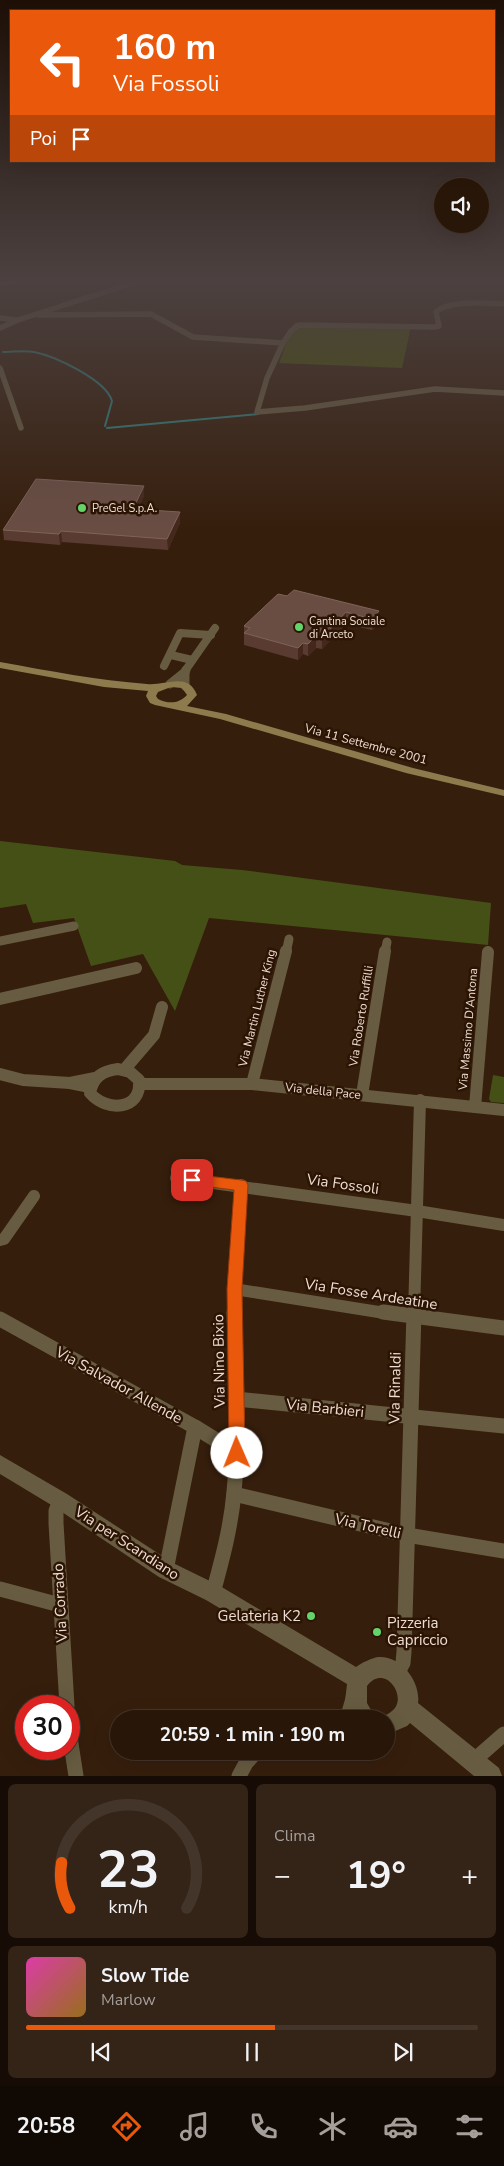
<!DOCTYPE html>
<html lang="it">
<head>
<meta charset="utf-8">
<style>
	body { margin:0; font-family:"Nunito Sans",sans-serif; background:#342317; color:#f1f3f6; height:100vh; display:flex; flex-direction:column; font-size:19px; white-space:nowrap }
	* { box-sizing:border-box; margin:0 }
	p { font-size:16px; color:#a59f9c }
	.icon { flex:none; width:28px; height:28px; fill:none; stroke:currentColor; stroke-width:2; stroke-linecap:round; stroke-linejoin:round }
	.map { position:relative; height:1776px; overflow:hidden }
	.panel { display:flex; flex-direction:column; gap:8px; padding:8px; background:#160c05; flex:1 }
	.panel>* { flex:none }
	.top-card { position:absolute; left:10px; top:10px; width:485px; height:152px; border-radius:0px; box-shadow:0 5px 20px #0002,0 0 0 1px #44352a; background:#ea580c; color:#fff; overflow:hidden }
	.tools { position:absolute; left:434px; top:178px; display:grid; gap:10px }
	.tools a { display:grid; place-items:center; width:55px; height:55px; border-radius:50%; background:#281609; box-shadow:0 5px 20px #0002,0 0 0 1px #44352a; font-size:25px }
	.speed { position:absolute; left:15px; top:1695px; display:flex; gap:10px; font-size:25px; font-weight:700; text-align:center }
	.speed>* { display:grid; place-content:center; width:65px; height:65px; border-radius:50%; background:#281609; box-shadow:0 5px 20px #0002,0 0 0 1px #44352a; line-height:1 }
	.speed .limit { border:8px solid #d22; background:#fff; color:#111 }
	.pin { position:absolute; display:grid; place-items:center; width:42px; height:42px; color:#fff; margin:-21px; border-radius:10px; box-shadow:0 2px 8px #0006 }
	.me { position:absolute; width:55px; margin:-28px; rotate:359deg; stroke-linejoin:round; filter:drop-shadow(0 0 4px #0008) }
	.turn { display:flex; align-items:center; gap:18px; height:105px; padding:0 20px; font-size:22px }
	.turn .icon { width:65px; height:65px; stroke-width:2.5 }
	.turn b { display:block; font-size:35px; line-height:42px }
	.then { display:flex; align-items:center; height:48px; padding:0 20px; background:#0003; gap:10px; font-size:19px }
	.big { font-size:38px; font-weight:700; line-height:1.1 }
	.panel .widget { flex:1; display:flex; flex-direction:column; justify-content:center; gap:8px; min-width:0; padding:0 18px; border-radius:8px; background:#342317 }
	.panel .dial { align-items:center; gap:0 }
	.dial svg { height:130px; overflow:visible; fill:none; stroke:#44352a; stroke-width:7; stroke-linecap:round; text-anchor:middle }
	.dial text { fill:#f1f3f6; stroke:none }
	.song { display:flex; align-items:center; gap:15px }
	.cover { width:60px; height:60px; border-radius:8px; background:linear-gradient(135deg,hsl(320 70% 55%),hsl(40 70% 35%)) }
	.played { height:5px; border-radius:2px; background:linear-gradient(90deg,#ea580c 55%,#44352a 55%) }
	.keys { display:flex; justify-content:space-around; direction:ltr }
	.heat { display:flex; justify-content:space-between; align-items:center; font-size:28px; direction:ltr }
	.panel .tiles { flex:1; display:grid; gap:8px; grid-template-columns:1fr 1fr }
	.widget:last-child { grid-column:span 2 }
	.trip { position:absolute; left:110px; top:1710px; width:285px; height:50px; border-radius:25px; background:#281609; box-shadow:0 5px 20px #0002,0 0 0 1px #44352a; font-weight:700; line-height:50px; text-align:center }
	.dock { display:flex; height:80px; justify-content:space-around; align-items:center; background:#100904; color:#a59f9c }
	.dock .icon { width:35px; height:35px }
	.dock .selected { color:#ea580c }
	.dock b { font-size:22px; color:#f1f3f6 }
	.map>svg:first-child { display:block }
	.green { fill:#455017 }
	.forest { fill:#475405 }
	.lines { fill:none; stroke-linecap:round; stroke-linejoin:round }
	.stream { stroke:#2f8181; stroke-width:2 }
	.canal { stroke:#2f8181; stroke-width:5.5 }
	.minor-far4 { stroke:#675c41; stroke-width:5.5 }
	.minor-far3 { stroke:#675c41; stroke-width:8 }
	.minor-far2 { stroke:#675c41; stroke-width:9 }
	.minor-far1 { stroke:#675c41; stroke-width:12 }
	.minor { stroke:#675c41; stroke-width:15 }
	.tertiary { fill:#675c41; fill-rule:evenodd }
	.secondary { fill:#8d7b4e; fill-rule:evenodd }
	.wall { fill:#593b32 }
	.shaded-wall { fill:#44281c }
	.building { fill:#694d43; stroke:#7e635a }
	.route { fill:#ea580c; stroke:#983908 }
	.poi-dot { fill:#63d469; stroke:#2b1403; stroke-width:2 }
	.labels { text-anchor:middle; dominant-baseline:central; stroke-width:5; stroke-linejoin:round; paint-order:stroke }
	.far-poi-label { font-size:11px; fill:#eeddd2; stroke:#2b1403; text-anchor:start }
	.street-label { font-size:12px; fill:#eeddd2; stroke:#2b1403 }
	.near-street-label { font-size:15px; fill:#eeddd2; stroke:#2b1403 }
	.near-poi-label { font-size:15px; fill:#eeddd2; stroke:#2b1403; text-anchor:end }
</style>
</head>
<body>
<div class="map">
<svg width="504" height="1776" viewBox="0 0 504 1776">
	<rect width="100%" height="100%" fill="#361e0c"/>
	<g class="green">
		<polygon points="0,841 175,861 182,865 242,870 491,903 488,945 209,918 175,1011 143,954 91,966 74,918 33,923 26,904 0,908"/>
		<polygon points="493,1075 504,1077 504,1103 491,1102 489,1099"/>
	</g>
	<polygon class="forest" points="294,323 411,326 402,368 279,363"/>
	<g class="lines">
		<g class="stream">
			<path d="M3 352C13 352 24 350 34 352 55 356 106 380 112 401L105 426"/>
			<polyline points="107,428 258,414"/>
		</g>
		<polyline class="canal" points="0,283 17,281"/>
		<g class="minor-far4">
			<path d="M38 315 151 314 193 337 283 343 291 331 299 325 434 327 439 326 436 312C448 300 487 303 504 304"/>
			<polyline points="0,318 17,320"/>
			<polyline points="0,328 18,320 139,281"/>
			<polyline points="283,343 267,378 257,412 305,408 435,389 504,393"/>
			<polyline points="0,368 21,428"/>
		</g>
		<g class="minor-far3">
			<polyline points="171,655 192,660"/>
			<polyline points="164,666 180,633 211,635"/>
			<polyline points="185,671 215,628"/>
		</g>
		<g class="minor-far2">
			<polyline points="185,672 186,670"/>
			<polyline points="170,684 185,672 185,686"/>
			<polyline points="0,941 74,926"/>
			<polyline points="286,953 289,939"/>
			<polyline points="385,953 387,942"/>
		</g>
		<g class="minor-far1">
			<polyline points="0,999 136,968"/>
			<path d="M118 1069 130 1072 139 1080C142 1111 106 1112 90 1093 93 1077 102 1071 118 1069Z"/>
			<polyline points="124,1070 154,1035 162,1007"/>
			<polyline points="0,1074 23,1080 70,1083"/>
			<polyline points="141,1084 252,1084 504,1110"/>
			<polyline points="252,1084 286,951"/>
			<polyline points="90,1087 70,1083 95,1078"/>
			<polyline points="362,1095 385,951"/>
			<polyline points="475,1107 488,952"/>
			<polyline points="176,1178 417,1211 504,1225"/>
			<polyline points="0,1240 4,1239 34,1196"/>
			<polyline points="234,1289 391,1314"/>
			<polyline points="234,1314 234,1289 241,1185"/>
			<polyline points="414,1314 420,1100"/>
		</g>
		<g class="minor">
			<polyline points="383,1312 504,1328"/>
			<polyline points="0,1319 195,1427 237,1453"/>
			<polyline points="236,1399 504,1426"/>
			<polyline points="234,1494 407,1535 504,1551"/>
			<polyline points="60,1500 56,1511 56,1523 67,1706"/>
			<polyline points="166,1570 195,1427"/>
			<polyline points="0,1589 60,1605"/>
			<path d="M213 1593C222 1560 231 1527 234 1492 240 1432 236 1372 234 1312"/>
			<polyline points="397,1674 403,1663 404,1652 414,1312"/>
			<polyline points="347,1719 353,1699"/>
			<polyline points="69,1731 76,1776"/>
			<polyline points="472,1762 504,1734"/>
			<polyline points="239,1776 246,1763 257,1751"/>
		</g>
		<path class="tertiary" d="M0 1455 67 1494 173 1563 220 1586 356 1667C361 1663 372 1658 378 1657 401 1655 421 1682 418 1703L499 1768 502 1776H474L410 1723 407 1726 386 1735V1719H378C382 1716 388 1715 392 1711 409 1698 385 1662 367 1686V1703L376 1719H353L345 1701 347 1684 206 1600 159 1577 53 1506 0 1474Z"/>
		<path class="secondary" d="M0 662C49 671 97 680 147 684 165 686 188 671 197 695L187 706 226 714 413 768 504 790V796L406 773 220 719 155 705 150 703 146 696 148 691 104 687 0 668ZM171 687 182 688 187 695C179 704 168 704 158 699L156 696 158 692Z"/>
	</g>
	<g class="wall">
		<polygon points="144,496 138,509 180,512 180,523 168,550 62,542 60,545 4,540 3,530"/>
		<polygon points="287,596 379,611 379,623 372,630 346,624 322,649 316,648 308,656 303,654 298,660 244,645 244,626"/>
	</g>
	<g class="shaded-wall">
		<polygon points="144,486 144,496 134,520 133,509"/>
		<polygon points="180,512 180,523 168,550 167,539"/>
		<polygon points="61,531 62,542 60,545 59,534"/>
		<polygon points="379,611 379,623 372,630 372,619"/>
		<polygon points="346,612 346,624 322,649 322,638"/>
		<polygon points="316,636 316,648 308,656 308,644"/>
		<polygon points="303,643 303,654 298,660 298,648"/>
	</g>
	<g class="building">
		<polygon points="36,479 144,486 133,509 180,512 167,539 61,531 59,534 3,530"/>
		<polygon points="294,590 379,611 372,619 346,612 322,638 316,636 308,644 303,643 298,648 244,633 250,628 244,626 278,594 287,596"/>
	</g>
	<linearGradient id="sky" x2="0" y2="1"><stop stop-color="#1e1007"/><stop offset="0.53" stop-color="#4c4140"/><stop offset="1" stop-color="#4c4140" stop-opacity="0"/></linearGradient>
	<rect width="504" height="529" fill="url(#sky)"/>
	<polygon class="route" points="192,1174 241,1180 246,1181 248,1185 242,1289 245,1453 243,1458 237,1461 231,1458 229,1453 227,1289 234,1190 187,1184 185,1180 187,1176"/>
	<g class="poi-dot">
		<circle cx="82" cy="508" r="5"/>
		<circle cx="299" cy="627" r="5"/>
		<circle cx="311" cy="1616" r="5"/>
		<circle cx="377" cy="1632" r="5"/>
	</g>
	<g class="labels">
		<g class="far-poi-label">
			<text x="92" y="508">PreGel S.p.A.</text>
			<text x="309" y="621">Cantina Sociale<tspan x="309" dy="13">di Arceto</tspan></text>
		</g>
		<g class="street-label">
			<text transform="translate(366 744) rotate(15)">Via 11 Settembre 2001</text>
			<text transform="translate(257 1008) rotate(-76)">Via Martin Luther King</text>
			<text transform="translate(361 1016) rotate(-81)">Via Roberto Ruffilli</text>
			<text transform="translate(468 1029) rotate(-85)">Via Massimo D'Antona</text>
			<text transform="translate(323 1091) rotate(6)">Via della Pace</text>
		</g>
		<g class="near-street-label">
			<text transform="translate(343 1184) rotate(8)">Via Fossoli</text>
			<text transform="translate(371 1294) rotate(9)">Via Fosse Ardeatine</text>
			<text transform="translate(219 1361) rotate(-91)">Via Nino Bixio</text>
			<text transform="translate(119 1385) rotate(29)">Via Salvador Allende</text>
			<text transform="translate(395 1388) rotate(-89)">Via Rinaldi</text>
			<text transform="translate(325 1408) rotate(6)">Via Barbieri</text>
			<text transform="translate(368 1526) rotate(13)">Via Torelli</text>
			<text transform="translate(127 1543) rotate(33)">Via per Scandiano</text>
			<text transform="translate(60 1603) rotate(-93)">Via Corrado</text>
		</g>
		<g class="near-poi-label">
			<text x="301" y="1616">Gelateria K2</text>
			<text x="387" y="1623" text-anchor="start">Pizzeria<tspan x="387" dy="17">Capriccio</tspan></text>
		</g>
	</g>
</svg>
<div class="tools">
<a><svg class="icon" aria-label="sound" viewBox="0 0 24 24"><path d="M4 9h4l5-4v14l-5-4H4zM17 9q2 3 0 6"/></svg></a>
</div>
<div class="speed"><div class="limit">30</div></div>
<div class="pin" style="left:192px;top:1180px;background:#d93025"><svg class="icon" aria-label="arrive" viewBox="0 0 24 24"><path d="M6 21V4h12l-3 4 3 4H6"/></svg></div>
<svg class="me" style="left:237px;top:1453px" viewBox="-20 -20 40 40"><circle r="19" fill="#fff"/><path d="M0-13L10 11 0 6-10 11z" fill="#ea580c"/></svg>
<div class="trip">20:59 · 1 min · 190 m</div>
<div class="top-card">
<div class="turn"><svg class="icon" aria-label="left" viewBox="0 0 24 24"><path d="M17 20v-9H6M10 6l-5 5 5 5"/></svg><div><b>160 m</b>Via Fossoli</div></div>
<div class="then">Poi<svg class="icon" aria-label="arrive" viewBox="0 0 24 24"><path d="M6 21V4h12l-3 4 3 4H6"/></svg></div>
</div>
</div>
<section class="panel">
<div class="tiles">
<div class="widget dial"><svg viewBox="0 0 100 80">
<path d="M14 69A42 42 0 1 1 86 69"/>
<path d="M14 69A42 42 0 0 1 9 41" stroke="#ea580c"/>
<text x="50" y="56" font-size="32" font-weight="700">23</text>
<text x="50" y="72" font-size="11">km/h</text>
</svg></div>
<div class="widget"><p>Clima</p>
<div class="heat"><a>−</a><b class="big">19°</b><a>+</a></div>
</div>
<div class="widget">
<div class="song"><i class="cover"></i><div><b>Slow Tide</b><p>Marlow</p></div></div>
<div class="played"></div>
<div class="keys"><svg class="icon" aria-label="previous" viewBox="0 0 24 24"><path d="M18 5L8 12l10 7zM5 5v14"/></svg><svg class="icon" aria-label="pause" viewBox="0 0 24 24"><path d="M8 5v14M16 5v14"/></svg><svg class="icon" aria-label="next" viewBox="0 0 24 24"><path d="M6 5l10 7-10 7zM19 5v14"/></svg></div>
</div>
</div>
</section>
<nav class="dock">
<b>20:58</b>
<svg class="icon selected" aria-label="directions" viewBox="0 0 24 24"><path d="M12 3l9 9-9 9-9-9zM9 14v-3h6M13 9l2 2-2 2"/></svg>
<svg class="icon" aria-label="music" viewBox="0 0 24 24"><path d="M9 18V5l10-2v13"/><circle cx="6" cy="18" r="3"/><circle cx="16" cy="16" r="3"/></svg>
<svg class="icon" aria-label="phone" viewBox="0 0 24 24"><path d="M5 4h4l2 5-3 2q2 4 5 5l2-3 5 2v4C11 20 4 13 5 4z"/></svg>
<svg class="icon" aria-label="climate" viewBox="0 0 24 24"><path d="M12 3v18M4 7l16 10M4 17L20 7"/></svg>
<svg class="icon" aria-label="car" viewBox="0 0 24 24"><path d="M5 17H2v-5l4-1 3-4h7l3 4 3 1v5h-3M9 17h6M6 11h13"/><circle cx="7" cy="17" r="2"/><circle cx="17" cy="17" r="2"/></svg>
<svg class="icon" aria-label="filters" viewBox="0 0 24 24"><path d="M4 7h16M4 17h16"/><circle cx="9" cy="7" r="2"/><circle cx="15" cy="17" r="2"/></svg>
</nav>
</body>
</html>
